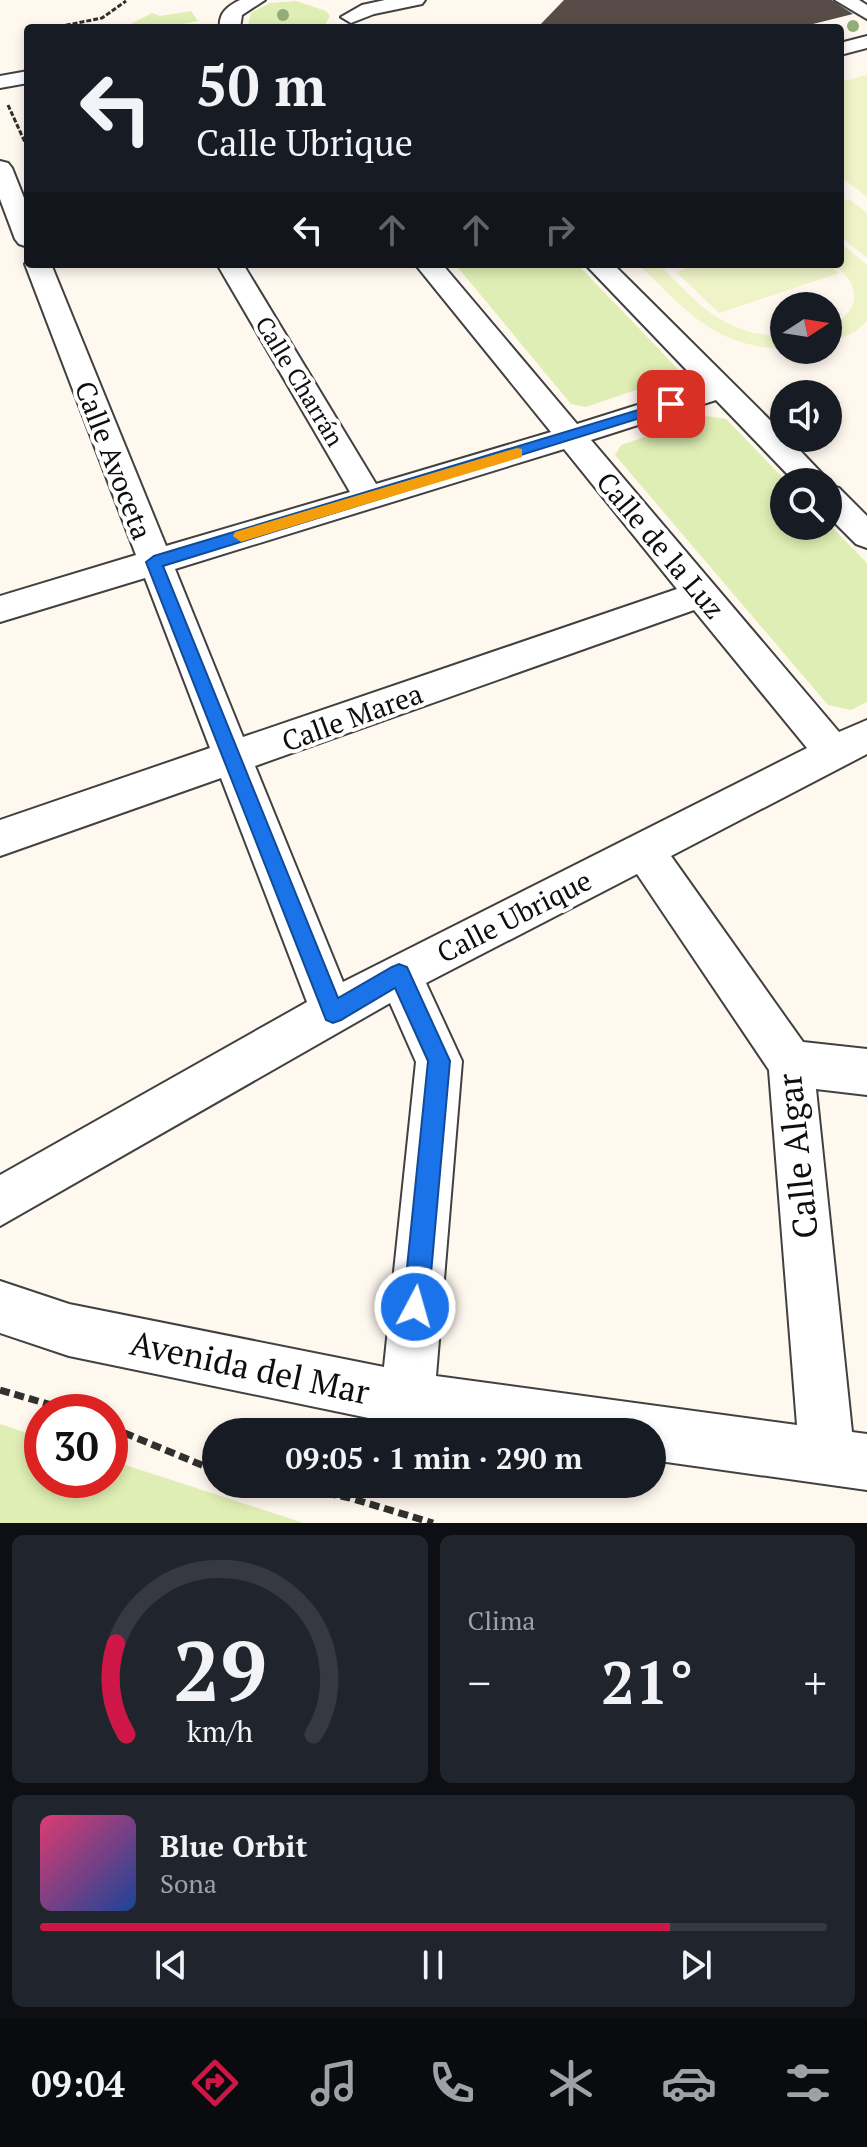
<!DOCTYPE html>
<html lang="es">
<head>
<meta charset="utf-8">
<style>
	body { margin:0; font-family:"PT Serif",serif; background:#20242c; color:#f1f3f6; height:100vh; display:flex; flex-direction:column; font-size:30px; white-space:nowrap }
	* { box-sizing:border-box; margin:0 }
	p { font-size:26px; color:#9ea1a6 }
	.icon { flex:none; width:44px; height:44px; fill:none; stroke:currentColor; stroke-width:2; stroke-linecap:round; stroke-linejoin:round }
	.map { position:relative; height:1523px; overflow:hidden }
	.sheet { display:flex; flex-direction:column; gap:12px; padding:12px; background:#0d0f14; flex:1 }
	.sheet>* { flex:none }
	.top-card { position:absolute; left:24px; top:24px; width:820px; height:244px; border-radius:8px; box-shadow:0 4px 12px #0003; background:#171b24; color:#f1f3f6; overflow:hidden }
	.needle { width:52px; rotate:78deg }
	.fabs { position:absolute; left:770px; top:292px; display:grid; gap:16px }
	.fabs a { display:grid; place-items:center; width:72px; height:72px; border-radius:50%; background:#171b24; box-shadow:0 4px 12px #0003; font-size:40px }
	.speed { position:absolute; left:24px; top:1394px; display:flex; gap:16px; font-size:40px; font-weight:700; text-align:center }
	.speed>* { display:grid; place-content:center; width:104px; height:104px; border-radius:50%; background:#171b24; box-shadow:0 4px 12px #0003; line-height:1 }
	.speed .limit { border:12px solid #d22; background:#fff; color:#111 }
	.pin { position:absolute; display:grid; place-items:center; width:68px; height:68px; color:#fff; margin:-34px; border-radius:16px; box-shadow:0 4px 12px #0006 }
	.me { position:absolute; width:88px; margin:-44px; rotate:6deg; stroke-linejoin:round; filter:drop-shadow(0 0 6px #0008) }
	.turn { display:flex; align-items:center; gap:28px; height:168px; padding:0 40px; font-size:36px }
	.turn .icon { width:104px; height:104px; stroke-width:2.5 }
	.turn b { display:block; font-size:56px; line-height:68px }
	.lanes { display:flex; align-items:center; height:76px; padding:0 40px; background:#0003; justify-content:center; gap:40px; direction:ltr }
	.lanes .off { opacity:.35 }
	.big { font-size:60px; font-weight:700; line-height:1.1 }
	.sheet .tile { flex:1; display:flex; flex-direction:column; justify-content:center; gap:12px; min-width:0; padding:0 28px; border-radius:12px; background:#20242c }
	.sheet .dial { align-items:center; gap:0 }
	.dial svg { height:208px; overflow:visible; fill:none; stroke:#363941; stroke-width:7; stroke-linecap:round; text-anchor:middle }
	.dial text { fill:#f1f3f6; stroke:none }
	.song { display:flex; align-items:center; gap:24px }
	.cover { width:96px; height:96px; border-radius:12px; background:linear-gradient(135deg,hsl(340 70% 55%),hsl(220 70% 35%)) }
	.played { height:8px; border-radius:4px; background:linear-gradient(90deg,#ce1647 80%,#363941 80%) }
	.keys { display:flex; justify-content:space-around; direction:ltr }
	.heat { display:flex; justify-content:space-between; align-items:center; font-size:44px; direction:ltr }
	.sheet .tiles { flex:1; display:grid; gap:12px; grid-template-columns:1fr 1fr }
	.tile:last-child { grid-column:span 2 }
	.trip { position:absolute; left:202px; top:1418px; width:464px; height:80px; border-radius:40px; background:#171b24; box-shadow:0 4px 12px #0003; font-weight:700; line-height:80px; text-align:center }
	.menu { display:flex; height:128px; justify-content:space-around; align-items:center; background:#090b0e; color:#9ea1a6 }
	.menu .icon { width:56px; height:56px }
	.menu .on { color:#ce1647 }
	.menu b { font-size:36px; color:#f1f3f6 }
	.map>svg:first-child { display:block }
	.green { fill:#dfeeb4 }
	.pitch { fill:#eef4c7 }
	.building { fill:#584c49 }
	.lines { fill:none; stroke-linecap:round; stroke-linejoin:round }
	.minor-casing { stroke:#414141; stroke-width:4 }
	.path-far1 { stroke:#303030; stroke-width:3; stroke-dasharray:5 2; stroke-linecap:butt }
	.path { stroke:#303030; stroke-width:7; stroke-dasharray:10 5; stroke-linecap:butt }
	.minor { fill:#fff; fill-rule:evenodd }
	.tree { fill:#93ac78 }
	.route { fill:#1a73e8; stroke:#114b97; stroke-width:2 }
	.slow { fill:#f59e0b }
	.labels { text-anchor:middle; dominant-baseline:central; stroke-width:8; stroke-linejoin:round; paint-order:stroke }
	.far-street-label { font-size:24px; fill:#0e0e0e; stroke:#fff }
	.street-label { font-size:28px; fill:#0e0e0e; stroke:#fff }
	.near-street-label { font-size:34px; fill:#0e0e0e; stroke:#fff }
</style>
</head>
<body>
<div class="map">
<svg width="867" height="1523" viewBox="0 0 867 1523">
	<rect width="100%" height="100%" fill="#fff8ef"/>
	<g class="green">
		<polygon points="296,1 326,11 330,16 323,28 251,28 248,25 251,13 270,3"/>
		<polygon points="191,11 198,21 163,28 123,28 152,13 160,16"/>
		<polygon points="455,264 577,264 677,368 674,377 586,407 571,404"/>
		<polygon points="707,416 726,419 787,482 784,482 784,526 828,526 828,523 867,563 867,702 851,710 828,705 615,455 621,445"/>
		<polygon points="0,1424 42,1438 42,1480 110,1480 110,1460 304,1523 0,1523"/>
	</g>
	<g class="pitch">
		<polygon points="867,75 867,197 840,176 840,82"/>
		<polygon points="849,199 867,213 867,258 840,236 840,202"/>
		<path d="M840 243 867 265V321L855 332 828 344V328C862 310 862 287 834 264H840Z"/>
		<path d="M638 264H658C700 304 721 335 784 336V349C712 346 686 310 638 264Z"/>
		<polygon points="700,264 828,264 839,273 719,313 676,272"/>
	</g>
	<polygon class="building" points="564,0 832,0 853,14 797,28 537,28"/>
	<g class="lines">
		<g class="minor-casing">
			<g id="minor">
				<path d="M240 0H265L242 15 240 28H220C218 13 228 6 240 0Z"/>
				<polygon points="385,0 425,0 422,4 374,14 351,23 341,17 362,5"/>
				<polygon points="835,0 859,0 867,5 867,19"/>
				<polygon points="867,36 867,48 840,55 840,43"/>
				<polygon points="28,71 28,83 0,88 0,76"/>
				<polygon points="0,161 8,163 12,168 28,208 28,247 19,244 15,239 0,199"/>
				<path d="M28 260V264H51L166 546 350 492 217 264H243L376 484 551 432 415 264H442L577 424 701 385 585 264H613L784 434V438H788L830 482 828 485V482H795L716 400 591 440 839 732 867 720V754L671 856 803 1042 867 1049V1095L816 1089 852 1432 867 1434V1490L652 1460V1432H451L407 1426 69 1356 0 1333V1281L69 1304 384 1367 416 1062 390 1003 0 1226V1175L307 1002 221 778 0 856V820L210 748 145 578 0 622V596L136 555 25 264ZM564 449 677 589 243 737 175 569ZM694 610 807 748 343 982 255 766ZM637 874 769 1070 797 1425 436 1376 462 1061 426 983Z"/>
				<polygon points="828,485 839,488 867,516 867,548 856,544 828,516"/>
			</g>
		</g>
		<g class="path-far1">
			<polyline points="52,28 102,18 126,1"/>
			<polyline points="183,28 201,27"/>
			<polyline points="8,105 28,149"/>
		</g>
		<g class="path">
			<polyline points="0,1390 75,1412"/>
			<polyline points="110,1427 216,1471"/>
			<polyline points="282,1484 350,1498 433,1523"/>
		</g>
		<use href="#minor" class="minor"/>
	</g>
	<g class="tree">
		<circle cx="283" cy="15" r="6"/>
		<circle cx="853" cy="26" r="6"/>
	</g>
	<polygon class="route" points="671,400 678,404 676,407 163,566 338,998 392,967 399,964 407,967 450,1061 428,1307 424,1316 415,1319 407,1316 403,1307 428,1061 395,988 341,1020 333,1023 326,1020 146,562 154,556"/>
	<polygon class="slow" points="517,448 522,449 522,457 241,542 233,536 235,532"/>
	<g class="labels">
		<g class="far-street-label">
			<text transform="translate(300 381) rotate(59)">Calle Charrán</text>
		</g>
		<g class="street-label">
			<text transform="translate(114 460) rotate(69)">Calle Avoceta</text>
			<text transform="translate(661 545) rotate(50)">Calle de la Luz</text>
			<text transform="translate(352 717) rotate(-20)">Calle Marea</text>
			<text transform="translate(514 916) rotate(-27)">Calle Ubrique</text>
		</g>
		<g class="near-street-label">
			<text transform="translate(797 1156) rotate(-96)">Calle Algar</text>
			<text transform="translate(250 1367) rotate(12)">Avenida del Mar</text>
		</g>
	</g>
</svg>
<div class="fabs">
<a><svg class="needle" viewBox="-14 -14 28 28"><path d="M0-13l5 13h-10z" fill="#e53935"/><path d="M0 13l5-13h-10z" fill="#9ea1a6"/></svg></a>
<a><svg class="icon" aria-label="sound" viewBox="0 0 24 24"><path d="M4 9h4l5-4v14l-5-4H4zM17 9q2 3 0 6"/></svg></a>
<a><svg class="icon" aria-label="search" viewBox="0 0 24 24"><circle cx="10" cy="10" r="6"/><path d="M15 15l6 6"/></svg></a>
</div>
<div class="speed"><div class="limit">30</div></div>
<div class="pin" style="left:671px;top:404px;background:#d93025"><svg class="icon" aria-label="arrive" viewBox="0 0 24 24"><path d="M6 21V4h12l-3 4 3 4H6"/></svg></div>
<svg class="me" style="left:415px;top:1307px" viewBox="-20 -20 40 40"><circle r="17" fill="#1a73e8" stroke="#fff" stroke-width="3"/><path d="M0-11L8 9 0 5-8 9z" fill="#fff"/></svg>
<div class="trip">09:05 · 1 min · 290 m</div>
<div class="top-card">
<div class="turn"><svg class="icon" aria-label="left" viewBox="0 0 24 24"><path d="M17 20v-9H6M10 6l-5 5 5 5"/></svg><div><b>50 m</b>Calle Ubrique</div></div>
<div class="lanes"><svg class="icon" aria-label="left" viewBox="0 0 24 24"><path d="M17 20v-9H6M10 6l-5 5 5 5"/></svg><svg class="icon off" aria-label="ahead" viewBox="0 0 24 24"><path d="M12 20V5M6 11l6-6 6 6"/></svg><svg class="icon off" aria-label="ahead" viewBox="0 0 24 24"><path d="M12 20V5M6 11l6-6 6 6"/></svg><svg class="icon off" aria-label="right" viewBox="0 0 24 24"><path d="M7 20v-9h11M14 6l5 5-5 5"/></svg></div>
</div>
</div>
<section class="sheet">
<div class="tiles">
<div class="tile dial"><svg viewBox="0 0 100 80">
<path d="M14 69A42 42 0 1 1 86 69"/>
<path d="M14 69A42 42 0 0 1 10 34" stroke="#ce1647"/>
<text x="50" y="56" font-size="32" font-weight="700">29</text>
<text x="50" y="72" font-size="11">km/h</text>
</svg></div>
<div class="tile"><p>Clima</p>
<div class="heat"><a>−</a><b class="big">21°</b><a>+</a></div>
</div>
<div class="tile">
<div class="song"><i class="cover"></i><div><b>Blue Orbit</b><p>Sona</p></div></div>
<div class="played"></div>
<div class="keys"><svg class="icon" aria-label="previous" viewBox="0 0 24 24"><path d="M18 5L8 12l10 7zM5 5v14"/></svg><svg class="icon" aria-label="pause" viewBox="0 0 24 24"><path d="M8 5v14M16 5v14"/></svg><svg class="icon" aria-label="next" viewBox="0 0 24 24"><path d="M6 5l10 7-10 7zM19 5v14"/></svg></div>
</div>
</div>
</section>
<nav class="menu">
<b>09:04</b>
<svg class="icon on" aria-label="directions" viewBox="0 0 24 24"><path d="M12 3l9 9-9 9-9-9zM9 14v-3h6M13 9l2 2-2 2"/></svg>
<svg class="icon" aria-label="music" viewBox="0 0 24 24"><path d="M9 18V5l10-2v13"/><circle cx="6" cy="18" r="3"/><circle cx="16" cy="16" r="3"/></svg>
<svg class="icon" aria-label="phone" viewBox="0 0 24 24"><path d="M5 4h4l2 5-3 2q2 4 5 5l2-3 5 2v4C11 20 4 13 5 4z"/></svg>
<svg class="icon" aria-label="climate" viewBox="0 0 24 24"><path d="M12 3v18M4 7l16 10M4 17L20 7"/></svg>
<svg class="icon" aria-label="car" viewBox="0 0 24 24"><path d="M5 17H2v-5l4-1 3-4h7l3 4 3 1v5h-3M9 17h6M6 11h13"/><circle cx="7" cy="17" r="2"/><circle cx="17" cy="17" r="2"/></svg>
<svg class="icon" aria-label="filters" viewBox="0 0 24 24"><path d="M4 7h16M4 17h16"/><circle cx="9" cy="7" r="2"/><circle cx="15" cy="17" r="2"/></svg>
</nav>
</body>
</html>
